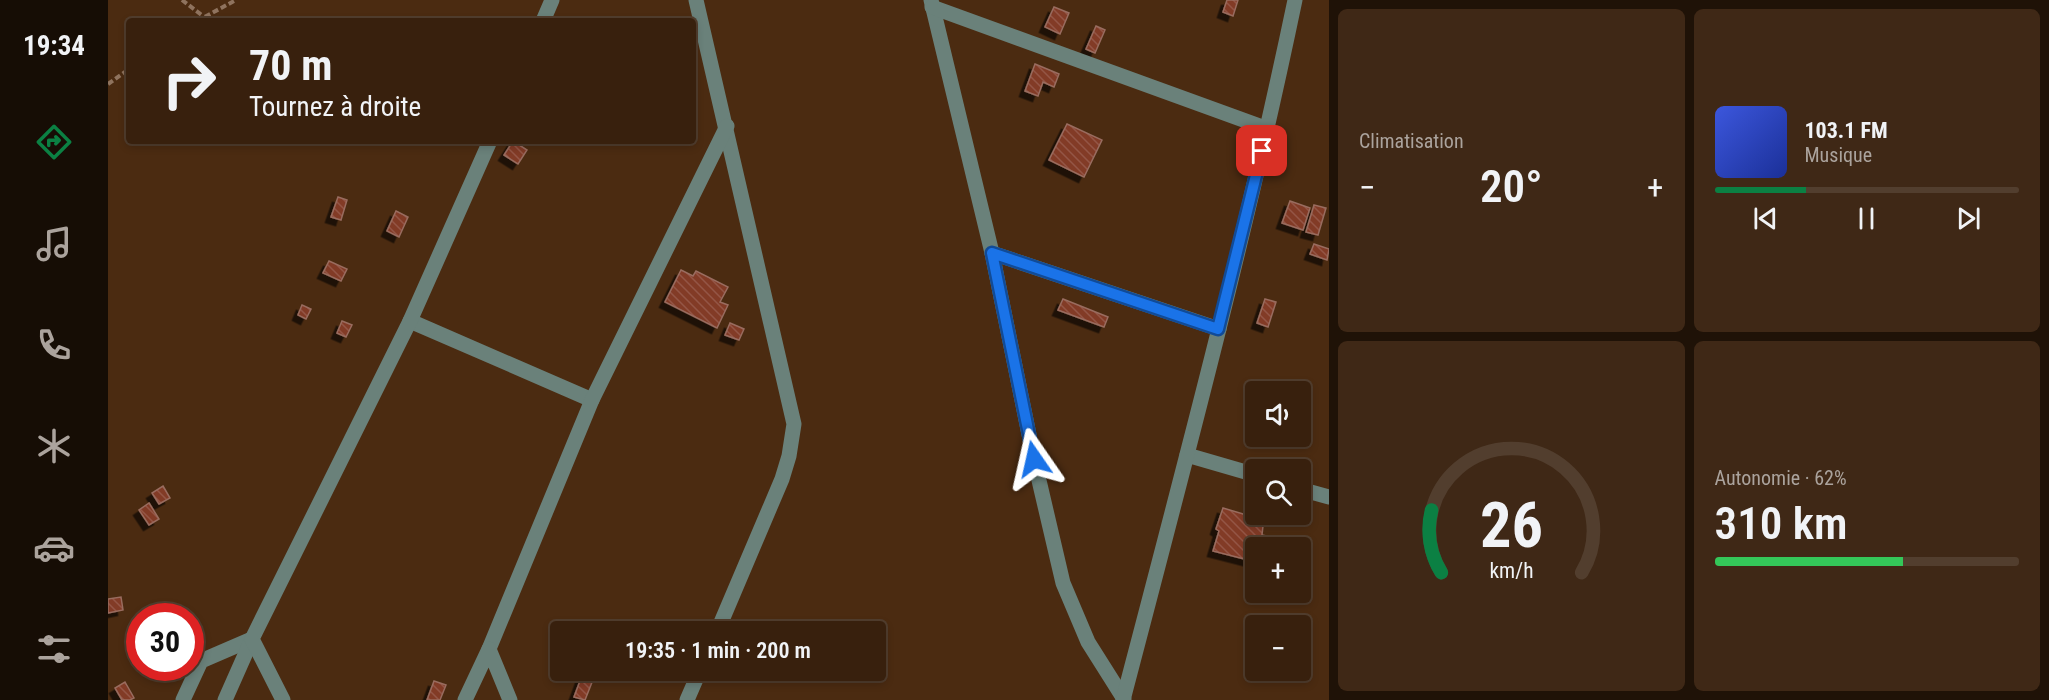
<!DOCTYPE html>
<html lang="fr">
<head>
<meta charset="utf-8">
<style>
	body { margin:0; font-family:"Roboto Condensed",sans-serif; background:#3f2816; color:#f1f3f6; height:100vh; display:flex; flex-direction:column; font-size:22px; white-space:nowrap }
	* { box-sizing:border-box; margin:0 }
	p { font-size:20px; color:#aba39d }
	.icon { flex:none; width:33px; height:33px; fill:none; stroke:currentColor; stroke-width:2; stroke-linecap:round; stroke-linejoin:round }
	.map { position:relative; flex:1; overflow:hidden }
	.side { display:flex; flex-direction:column; gap:9px; padding:9px; background:#1f1207; width:720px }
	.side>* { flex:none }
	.banner { position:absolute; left:18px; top:18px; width:570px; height:126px; border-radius:6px; box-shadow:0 3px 9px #0003,0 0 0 2px #523e2e; background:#38200d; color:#f1f3f6; overflow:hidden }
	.fabs { position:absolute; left:1137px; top:381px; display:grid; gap:12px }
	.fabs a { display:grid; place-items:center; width:66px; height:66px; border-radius:6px; background:#38200d; box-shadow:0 3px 9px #0003,0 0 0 2px #523e2e; font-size:30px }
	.speed { position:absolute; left:18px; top:603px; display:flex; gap:12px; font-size:30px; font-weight:700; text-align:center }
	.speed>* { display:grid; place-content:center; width:78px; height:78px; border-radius:50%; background:#38200d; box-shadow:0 3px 9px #0003,0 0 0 2px #523e2e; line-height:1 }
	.speed .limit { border:9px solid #d22; background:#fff; color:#111 }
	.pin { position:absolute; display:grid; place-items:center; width:51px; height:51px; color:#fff; margin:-26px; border-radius:12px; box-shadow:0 3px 9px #0006 }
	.me { position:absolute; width:66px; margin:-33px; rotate:349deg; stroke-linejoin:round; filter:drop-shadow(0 0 4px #0008) }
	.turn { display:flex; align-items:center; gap:21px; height:126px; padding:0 24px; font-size:27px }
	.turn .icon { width:78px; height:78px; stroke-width:2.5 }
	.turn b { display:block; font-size:42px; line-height:51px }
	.big { font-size:45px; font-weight:600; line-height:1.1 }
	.side .tile { flex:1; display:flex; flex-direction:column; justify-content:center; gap:9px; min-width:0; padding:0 21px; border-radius:9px; background:#3f2816 }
	.side .dial { align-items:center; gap:0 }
	.dial svg { height:156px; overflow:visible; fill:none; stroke:#523e2e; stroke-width:7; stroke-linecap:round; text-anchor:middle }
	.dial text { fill:#f1f3f6; stroke:none }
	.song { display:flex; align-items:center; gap:18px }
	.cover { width:72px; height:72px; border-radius:9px; background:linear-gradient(135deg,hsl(230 70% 55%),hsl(230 70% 35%)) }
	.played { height:6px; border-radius:3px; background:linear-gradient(90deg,#0b8043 30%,#523e2e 30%) }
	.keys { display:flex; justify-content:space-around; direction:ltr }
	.heat { display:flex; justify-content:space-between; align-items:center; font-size:33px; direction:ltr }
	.charge { height:9px; border-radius:4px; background:linear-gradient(90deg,#34c759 62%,#523e2e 0) }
	.side .tiles { flex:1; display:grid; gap:9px; grid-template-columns:repeat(2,1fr) }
	.trip { position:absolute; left:442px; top:621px; width:336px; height:60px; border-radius:6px; background:#38200d; box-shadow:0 3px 9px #0003,0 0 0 2px #523e2e; font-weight:600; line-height:60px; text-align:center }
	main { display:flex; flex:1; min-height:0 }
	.tabs { display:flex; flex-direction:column; width:108px; justify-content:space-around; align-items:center; background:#160d05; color:#aba39d }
	.tabs .icon { width:42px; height:42px }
	.tabs .current { color:#0b8043 }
	.tabs b { font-size:27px; color:#f1f3f6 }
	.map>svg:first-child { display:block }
	.building { fill:url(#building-back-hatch); stroke:#996c5f; stroke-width:1.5; filter:url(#shadow) }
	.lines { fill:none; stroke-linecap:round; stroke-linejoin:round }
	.path { stroke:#8f735e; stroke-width:4; stroke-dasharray:6 3; stroke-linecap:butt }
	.minor { stroke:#6a817a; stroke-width:15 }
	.route-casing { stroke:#114b97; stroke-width:15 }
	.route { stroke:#1a73e8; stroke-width:10 }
</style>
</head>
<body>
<main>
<nav class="tabs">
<b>19:34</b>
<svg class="icon current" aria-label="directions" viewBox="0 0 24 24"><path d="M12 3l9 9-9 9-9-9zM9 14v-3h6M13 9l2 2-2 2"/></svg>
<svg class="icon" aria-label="music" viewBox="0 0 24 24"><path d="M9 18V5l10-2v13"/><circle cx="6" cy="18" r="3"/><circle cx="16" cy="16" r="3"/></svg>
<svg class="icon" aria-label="phone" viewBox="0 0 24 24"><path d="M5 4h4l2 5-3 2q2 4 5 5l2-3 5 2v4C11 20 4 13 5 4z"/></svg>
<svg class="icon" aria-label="climate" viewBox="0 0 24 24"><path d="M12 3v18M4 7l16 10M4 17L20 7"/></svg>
<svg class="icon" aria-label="car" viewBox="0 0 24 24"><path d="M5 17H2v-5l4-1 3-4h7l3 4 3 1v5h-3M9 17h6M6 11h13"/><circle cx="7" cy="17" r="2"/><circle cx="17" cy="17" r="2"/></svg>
<svg class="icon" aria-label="filters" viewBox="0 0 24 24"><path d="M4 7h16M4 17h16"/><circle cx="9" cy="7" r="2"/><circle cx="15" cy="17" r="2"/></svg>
</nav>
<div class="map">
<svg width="1221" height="700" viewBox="0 0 1221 700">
	<defs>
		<pattern id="building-back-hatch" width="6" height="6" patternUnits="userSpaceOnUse" patternTransform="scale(1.5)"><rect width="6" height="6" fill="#823a26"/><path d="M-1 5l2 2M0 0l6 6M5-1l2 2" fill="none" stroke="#945645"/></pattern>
		<filter id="shadow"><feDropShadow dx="-5.5" dy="5.5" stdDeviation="0" flood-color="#0009"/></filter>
	</defs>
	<rect width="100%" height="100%" fill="#4b2b11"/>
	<g class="building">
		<polygon points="1119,0 1130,0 1125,16 1115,12"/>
		<polygon points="946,7 961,13 952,34 937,27"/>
		<polygon points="988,26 997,30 987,53 978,49"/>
		<polygon points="927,64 951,74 946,87 935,82 930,96 917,91"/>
		<polygon points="959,124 994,140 976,177 941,160"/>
		<polygon points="405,141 419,150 410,164 396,155"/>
		<polygon points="230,197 239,200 233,220 223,217"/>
		<polygon points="1182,201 1202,208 1195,230 1174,223"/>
		<polygon points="1206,205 1218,208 1210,235 1198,232"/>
		<polygon points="288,211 300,217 291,237 279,231"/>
		<polygon points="1206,244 1221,249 1219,260 1202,254"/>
		<polygon points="221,261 239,269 233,281 215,273"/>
		<polygon points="573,270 585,276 588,271 620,287 612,302 620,305 609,328 557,302"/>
		<polygon points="955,299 1000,317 996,327 950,310"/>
		<polygon points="1157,299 1168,302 1160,327 1149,323"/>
		<polygon points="194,305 203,309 198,319 190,315"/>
		<polygon points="234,321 244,325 238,337 229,333"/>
		<polygon points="622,323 636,329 631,340 617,335"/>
		<polygon points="55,486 62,498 51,504 44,493"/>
		<polygon points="41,503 51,519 41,525 31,510"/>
		<polygon points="1115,508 1142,516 1141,521 1155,526 1154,535 1159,536 1156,548 1148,548 1148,562 1105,551 1111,531 1108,529"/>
		<polygon points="13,597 15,610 0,613 0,599"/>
		<polygon points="476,670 488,672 477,700 466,697"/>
		<polygon points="326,681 338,685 332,700 319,700"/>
		<polygon points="17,682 26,698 22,700 14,700 7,688"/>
	</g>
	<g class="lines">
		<g class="path">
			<polyline points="74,0 95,16"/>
			<polyline points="89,21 128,0"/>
			<polyline points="0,84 21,69"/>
		</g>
		<g class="minor">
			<polyline points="588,0 686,424 681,456 674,479 609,632"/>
			<polyline points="823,0 884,253 926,459 955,583 980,642 1016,699"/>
			<polyline points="824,7 1160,129"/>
			<polyline points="435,21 444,0"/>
			<polyline points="884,253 1111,329"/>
			<polyline points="302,321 484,400"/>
			<polyline points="1079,455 1148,475"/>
			<polyline points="1192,489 1221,497"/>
			<polyline points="381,649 484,400 619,126"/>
			<polyline points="75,700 93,661 144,639"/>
			<polyline points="117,700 144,639"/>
			<polyline points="175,700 144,639 302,321 382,141"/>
			<polyline points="357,700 381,649 402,700"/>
			<polyline points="579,700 592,670"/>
			<path d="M1015 700C1076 467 1138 235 1187 0"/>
		</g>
	</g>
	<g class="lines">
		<g class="route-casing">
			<polyline id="route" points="926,459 884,253 1110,329 1154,151"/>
		</g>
		<use href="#route" class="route"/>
	</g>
</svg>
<div class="fabs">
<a><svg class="icon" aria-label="sound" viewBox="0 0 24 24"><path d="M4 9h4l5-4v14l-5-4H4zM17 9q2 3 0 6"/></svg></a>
<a><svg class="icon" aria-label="search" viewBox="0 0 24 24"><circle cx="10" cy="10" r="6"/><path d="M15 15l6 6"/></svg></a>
<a>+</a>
<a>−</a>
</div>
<div class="speed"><div class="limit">30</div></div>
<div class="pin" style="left:1154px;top:151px;background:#d93025"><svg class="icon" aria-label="arrive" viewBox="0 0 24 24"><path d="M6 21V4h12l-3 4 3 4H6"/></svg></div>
<svg class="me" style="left:926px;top:459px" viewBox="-20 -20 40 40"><path d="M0-17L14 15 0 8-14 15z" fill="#1a73e8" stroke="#fff" stroke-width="4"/></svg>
<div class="trip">19:35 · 1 min · 200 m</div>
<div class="banner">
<div class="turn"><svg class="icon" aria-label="right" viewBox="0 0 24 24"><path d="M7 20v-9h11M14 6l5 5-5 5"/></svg><div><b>70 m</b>Tournez à droite</div></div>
</div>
</div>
<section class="side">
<div class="tiles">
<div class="tile"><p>Climatisation</p>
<div class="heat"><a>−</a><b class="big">20°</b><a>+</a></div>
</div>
<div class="tile">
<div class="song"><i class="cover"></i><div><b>103.1 FM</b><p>Musique</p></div></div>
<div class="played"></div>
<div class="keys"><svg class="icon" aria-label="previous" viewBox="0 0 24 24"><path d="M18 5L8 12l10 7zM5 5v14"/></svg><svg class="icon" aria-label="pause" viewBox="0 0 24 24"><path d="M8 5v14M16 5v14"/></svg><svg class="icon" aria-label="next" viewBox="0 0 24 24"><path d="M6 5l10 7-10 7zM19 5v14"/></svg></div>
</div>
<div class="tile dial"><svg viewBox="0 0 100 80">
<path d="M14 69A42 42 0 1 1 86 69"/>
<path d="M14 69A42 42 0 0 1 9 37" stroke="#0b8043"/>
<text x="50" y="56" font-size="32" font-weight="700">26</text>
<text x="50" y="72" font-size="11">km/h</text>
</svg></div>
<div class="tile"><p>Autonomie · 62%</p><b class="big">310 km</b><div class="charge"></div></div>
</div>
</section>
</main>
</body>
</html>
